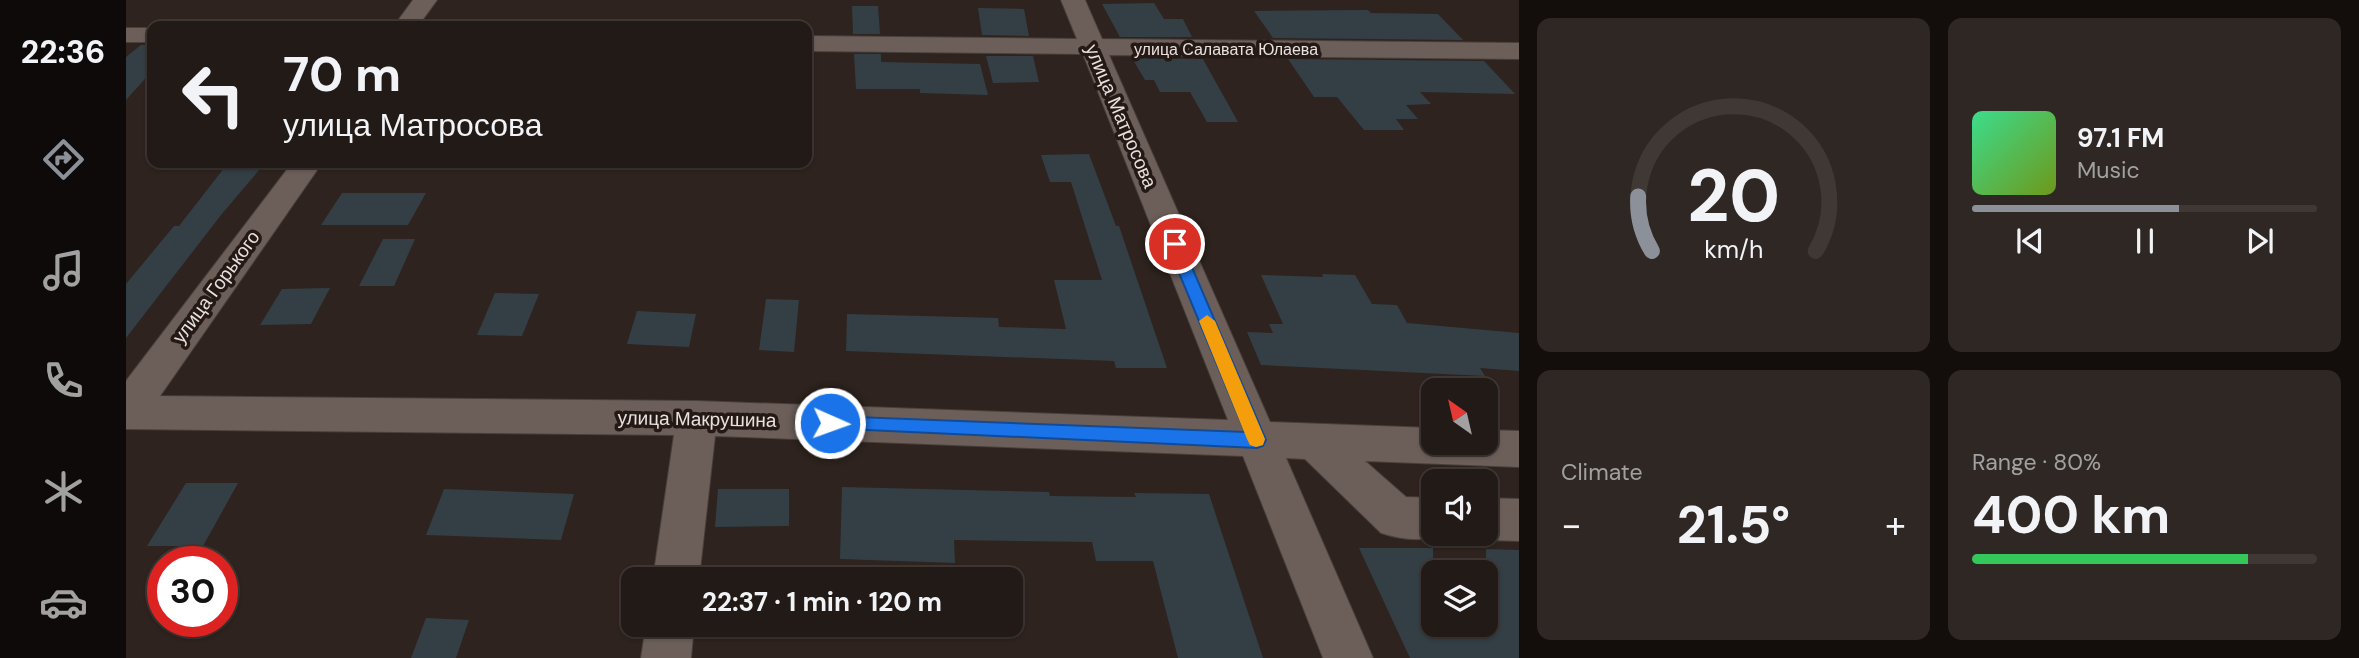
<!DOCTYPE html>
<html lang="en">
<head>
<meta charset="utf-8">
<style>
	body { margin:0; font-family:"DM Sans",sans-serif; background:#2e2723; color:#f1f3f6; height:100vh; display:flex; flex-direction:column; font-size:26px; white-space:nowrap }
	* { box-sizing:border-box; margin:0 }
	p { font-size:23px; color:#a2a1a1 }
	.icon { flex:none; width:38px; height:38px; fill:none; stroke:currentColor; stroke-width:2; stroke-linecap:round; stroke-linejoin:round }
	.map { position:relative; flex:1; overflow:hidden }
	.details { display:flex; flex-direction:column; gap:18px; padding:18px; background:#130e0c; width:840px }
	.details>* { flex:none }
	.hud { position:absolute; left:21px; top:21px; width:665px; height:147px; border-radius:14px; box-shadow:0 2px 5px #0004,0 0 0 2px #3f3835; background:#221a16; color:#f1f3f6; overflow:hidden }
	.needle { width:46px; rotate:326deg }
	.fabs { position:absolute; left:1295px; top:378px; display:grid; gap:14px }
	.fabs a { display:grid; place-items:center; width:77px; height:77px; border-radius:14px; background:#221a16; box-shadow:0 2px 5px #0004,0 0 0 2px #3f3835; font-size:35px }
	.speed { position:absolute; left:21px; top:546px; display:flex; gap:14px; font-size:35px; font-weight:700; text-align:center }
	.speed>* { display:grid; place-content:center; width:91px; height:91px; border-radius:50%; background:#221a16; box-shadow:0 2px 5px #0004,0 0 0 2px #3f3835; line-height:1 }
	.speed .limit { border:10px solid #d22; background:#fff; color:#111 }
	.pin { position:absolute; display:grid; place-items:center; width:60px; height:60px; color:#fff; margin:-30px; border:4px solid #fff; border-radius:50%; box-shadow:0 2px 7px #0007 }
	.me { position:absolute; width:77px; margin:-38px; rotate:92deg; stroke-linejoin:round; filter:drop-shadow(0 0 5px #0008) }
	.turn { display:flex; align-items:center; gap:24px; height:147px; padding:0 21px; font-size:32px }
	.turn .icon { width:91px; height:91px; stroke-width:2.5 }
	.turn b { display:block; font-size:49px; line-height:60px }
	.big { font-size:52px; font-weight:700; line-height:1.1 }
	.details .widget { flex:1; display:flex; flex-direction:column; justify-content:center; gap:10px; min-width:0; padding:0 24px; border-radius:14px; background:#2e2723 }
	.details .dial { align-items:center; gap:0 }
	.dial svg { height:182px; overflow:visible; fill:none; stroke:#3f3835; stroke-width:7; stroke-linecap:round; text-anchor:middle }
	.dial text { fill:#f1f3f6; stroke:none }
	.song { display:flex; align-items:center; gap:21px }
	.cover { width:84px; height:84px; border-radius:10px; background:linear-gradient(135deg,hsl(150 70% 55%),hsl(80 70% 35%)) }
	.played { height:7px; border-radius:4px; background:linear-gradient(90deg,#8c9099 60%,#3f3835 60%) }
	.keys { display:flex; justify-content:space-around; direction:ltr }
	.heat { display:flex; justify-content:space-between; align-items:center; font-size:38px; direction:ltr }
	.charge { height:10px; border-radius:5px; background:linear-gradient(90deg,#34c759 80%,#3f3835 0) }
	.details .tiles { flex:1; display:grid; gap:18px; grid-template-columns:repeat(2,1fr) }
	.trip { position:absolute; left:495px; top:567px; width:402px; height:70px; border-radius:14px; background:#221a16; box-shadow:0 2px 5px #0004,0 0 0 2px #3f3835; font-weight:700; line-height:70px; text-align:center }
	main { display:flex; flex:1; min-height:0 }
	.tabs { display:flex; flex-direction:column; width:126px; justify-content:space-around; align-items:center; background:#0e0a09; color:#a2a1a1 }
	.tabs .icon { width:49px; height:49px }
	.tabs .on { color:#8c9099 }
	.tabs b { font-size:32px; color:#f1f3f6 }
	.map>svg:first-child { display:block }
	.building { fill:#333f45 }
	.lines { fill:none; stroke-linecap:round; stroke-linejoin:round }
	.minor-casing { stroke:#493f3b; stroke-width:2 }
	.minor { fill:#6c5f5a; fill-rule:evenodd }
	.route { fill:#1a73e8; stroke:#114b97; stroke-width:2 }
	.slow { fill:#f59e0b }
	.labels { text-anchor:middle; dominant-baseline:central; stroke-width:7; stroke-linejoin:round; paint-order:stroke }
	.far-street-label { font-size:16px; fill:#e9e1de; stroke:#241915 }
	.street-label { font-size:19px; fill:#e9e1de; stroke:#241915 }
</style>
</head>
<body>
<main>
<nav class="tabs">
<b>22:36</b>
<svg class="icon on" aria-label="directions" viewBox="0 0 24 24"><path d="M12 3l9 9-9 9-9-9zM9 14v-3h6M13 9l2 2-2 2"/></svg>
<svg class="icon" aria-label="music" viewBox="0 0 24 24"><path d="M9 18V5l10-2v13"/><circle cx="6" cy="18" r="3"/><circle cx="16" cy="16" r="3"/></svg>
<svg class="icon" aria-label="phone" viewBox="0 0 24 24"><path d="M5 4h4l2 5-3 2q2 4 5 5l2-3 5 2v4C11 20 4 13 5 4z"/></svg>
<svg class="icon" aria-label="climate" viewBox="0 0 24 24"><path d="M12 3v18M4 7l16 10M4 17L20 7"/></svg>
<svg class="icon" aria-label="car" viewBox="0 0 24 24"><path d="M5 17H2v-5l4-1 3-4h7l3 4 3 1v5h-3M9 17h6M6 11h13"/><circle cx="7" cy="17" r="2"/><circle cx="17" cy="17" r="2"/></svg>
</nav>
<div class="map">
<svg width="1393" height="658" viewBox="0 0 1393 658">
	<rect width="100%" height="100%" fill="#2e231e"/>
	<g class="building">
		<polygon points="1028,3 1038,19 1057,19 1066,37 994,37 976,4"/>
		<polygon points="726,6 752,6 754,34 727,34"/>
		<polygon points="852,8 898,9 903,36 856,35"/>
		<polygon points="1242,10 1245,13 1312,14 1337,40 1147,38 1128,11"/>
		<polygon points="15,45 26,45 26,71 0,100 0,57"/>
		<polygon points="728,54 755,54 755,62 854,64 862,95 794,93 794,89 730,89"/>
		<polygon points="860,56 907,56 913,82 867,83"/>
		<polygon points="1006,58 1077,59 1112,122 1081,122 1064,92 1034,92 1028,80 1019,80"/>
		<polygon points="1162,59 1358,61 1389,94 1294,92 1305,104 1280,105 1292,119 1270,119 1278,130 1238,130 1211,97 1188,97"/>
		<polygon points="963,154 990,226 993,226 1041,368 990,368 988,361 720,351 721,314 872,318 873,327 940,329 928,280 976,280 945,182 924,182 915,155"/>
		<polygon points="102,163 139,163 95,215 0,338 0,284 48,226 53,226"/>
		<polygon points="216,193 300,193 282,225 195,225"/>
		<polygon points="257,239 289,239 268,286 233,286"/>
		<polygon points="1196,274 1229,275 1246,304 1271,305 1281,323 1393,333 1393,371 1354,368 1359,376 1135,365 1121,332 1147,333 1143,324 1157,324 1135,275 1197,277"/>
		<polygon points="204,288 185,324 134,325 156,289"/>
		<polygon points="369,293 413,294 396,336 351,335"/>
		<polygon points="640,299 673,300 668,352 633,350"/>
		<polygon points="511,311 570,314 563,347 501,344"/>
		<polygon points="60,483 112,483 77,546 21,546"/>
		<polygon points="716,487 923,492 924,496 1010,497 1008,493 1083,494 1137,658 1052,658 1027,561 970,561 966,542 828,540 829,563 714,559"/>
		<polygon points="318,489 448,494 435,540 300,535"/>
		<polygon points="592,489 663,489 663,526 589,527"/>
		<polygon points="1233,548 1307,548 1307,625 1360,625 1360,549 1393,550 1393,658 1284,658"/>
		<polygon points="300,618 343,620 330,658 285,658"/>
	</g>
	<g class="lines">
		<g class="minor-casing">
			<g id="minor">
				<polygon points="287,0 311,0 292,26 268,26"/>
				<path d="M935 0H959L976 39 1393 43V59L983 55 1144 422 1307 428V443H1360V430L1393 431V467L1239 461 1280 497 1307 498V534H1320C1299 542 1276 540 1255 533L1179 459 1160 458 1247 658H1197L1117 456 589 436 573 579H527L548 435 0 429V381L166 163H196L34 396 571 401 1102 420 957 54 681 51V36L951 39Z"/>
				<rect x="0" y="28" width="26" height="14"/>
				<polygon points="1360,498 1393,499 1393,541 1360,540 1345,534 1360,534"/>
				<polygon points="520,625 568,625 565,658 515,658"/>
			</g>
		</g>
		<use href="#minor" class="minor"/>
	</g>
	<polygon class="route" points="1049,239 1056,244 1140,440 1137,446 1131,448 698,428 695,423 698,418 704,416 1119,432 1041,244"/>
	<polygon class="slow" points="1081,315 1089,321 1139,439 1137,445 1130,447 1124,445 1121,439 1073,321"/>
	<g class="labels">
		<g class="far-street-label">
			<text x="1100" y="49">улица Салавата Юлаева</text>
		</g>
		<g class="street-label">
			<text transform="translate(995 116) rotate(67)">улица Матросова</text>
			<text transform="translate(90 287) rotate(-54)">улица Горького</text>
			<text transform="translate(571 419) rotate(1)">улица Макрушина</text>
		</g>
	</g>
</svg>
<div class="fabs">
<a><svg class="needle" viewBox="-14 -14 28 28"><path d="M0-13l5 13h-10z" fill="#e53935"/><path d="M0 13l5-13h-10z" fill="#a2a1a1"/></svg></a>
<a><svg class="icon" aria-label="sound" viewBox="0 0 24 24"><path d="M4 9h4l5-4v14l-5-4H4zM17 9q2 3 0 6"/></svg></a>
<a><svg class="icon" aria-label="layers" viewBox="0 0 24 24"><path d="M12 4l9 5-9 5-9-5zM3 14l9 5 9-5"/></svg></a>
</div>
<div class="speed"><div class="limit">30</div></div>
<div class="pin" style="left:1049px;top:244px;background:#d93025"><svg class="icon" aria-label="arrive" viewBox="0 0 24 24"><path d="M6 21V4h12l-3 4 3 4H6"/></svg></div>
<svg class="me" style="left:704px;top:423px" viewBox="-20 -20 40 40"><circle r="17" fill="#1a73e8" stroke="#fff" stroke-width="3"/><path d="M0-11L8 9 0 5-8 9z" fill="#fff"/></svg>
<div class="trip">22:37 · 1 min · 120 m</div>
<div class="hud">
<div class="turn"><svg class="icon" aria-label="left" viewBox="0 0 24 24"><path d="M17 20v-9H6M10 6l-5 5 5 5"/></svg><div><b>70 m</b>улица Матросова</div></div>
</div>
</div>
<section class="details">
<div class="tiles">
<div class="widget dial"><svg viewBox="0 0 100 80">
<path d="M14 69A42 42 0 1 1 86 69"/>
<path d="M14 69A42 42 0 0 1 8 45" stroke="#8c9099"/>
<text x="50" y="56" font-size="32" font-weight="700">20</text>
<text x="50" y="72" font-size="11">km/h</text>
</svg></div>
<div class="widget">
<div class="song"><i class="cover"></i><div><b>97.1 FM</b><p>Music</p></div></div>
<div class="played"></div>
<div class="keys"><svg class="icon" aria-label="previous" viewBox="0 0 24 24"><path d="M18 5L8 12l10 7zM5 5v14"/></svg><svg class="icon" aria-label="pause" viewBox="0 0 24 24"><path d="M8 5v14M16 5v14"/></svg><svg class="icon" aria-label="next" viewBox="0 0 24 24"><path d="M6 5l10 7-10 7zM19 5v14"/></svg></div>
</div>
<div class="widget"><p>Climate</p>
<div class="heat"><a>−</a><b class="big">21.5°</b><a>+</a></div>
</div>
<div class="widget"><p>Range · 80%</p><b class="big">400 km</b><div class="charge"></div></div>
</div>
</section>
</main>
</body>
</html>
